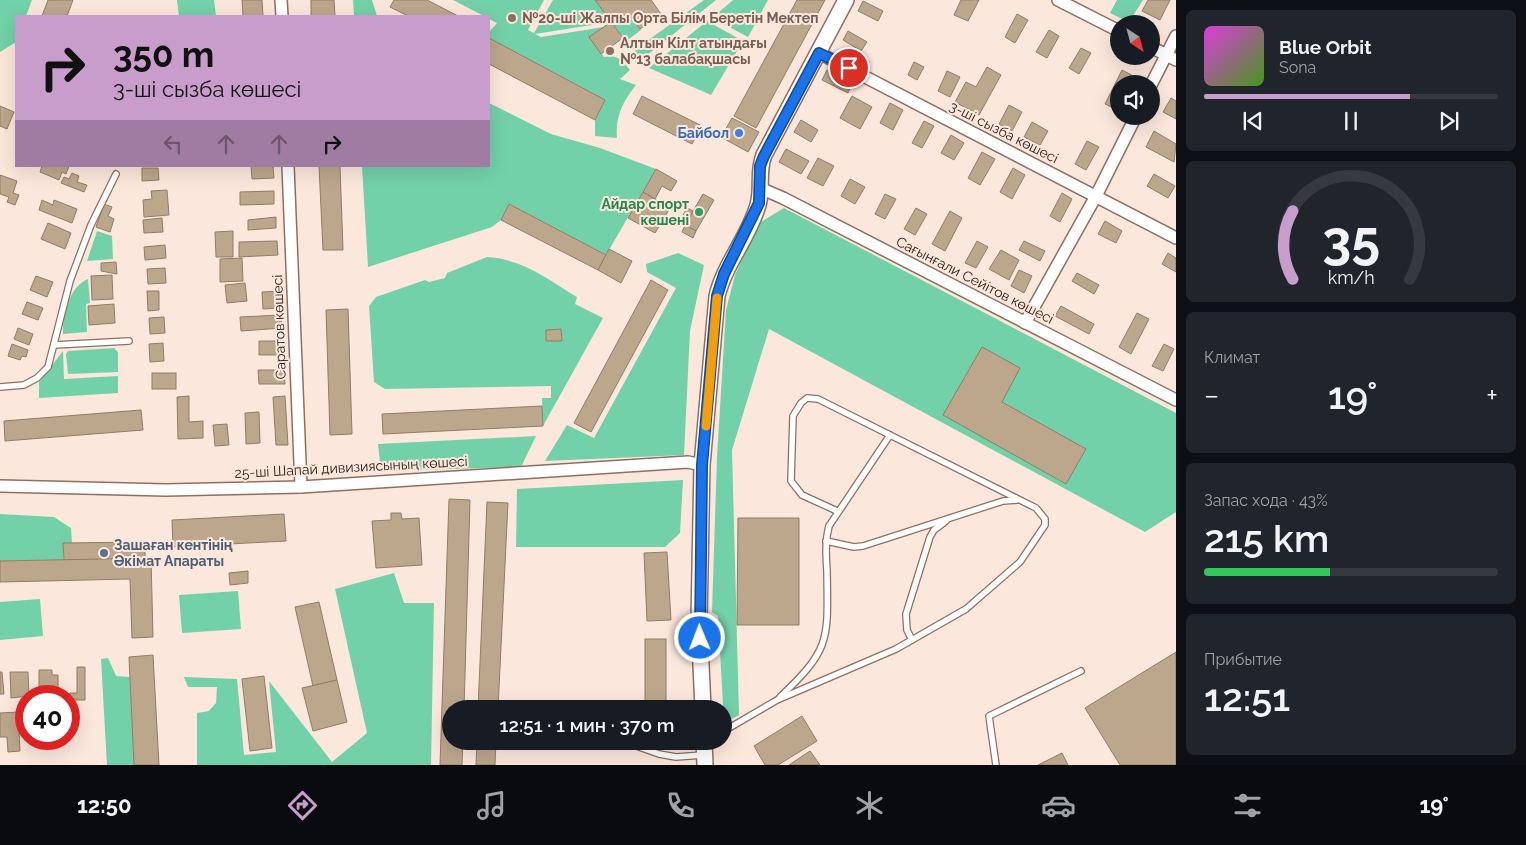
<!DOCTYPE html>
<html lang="ru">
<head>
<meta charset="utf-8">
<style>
	body { margin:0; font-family:Raleway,sans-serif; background:#20242c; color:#f1f3f6; height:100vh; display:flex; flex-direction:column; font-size:19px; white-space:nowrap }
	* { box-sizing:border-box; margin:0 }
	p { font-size:16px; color:#9ea1a6 }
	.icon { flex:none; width:28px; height:28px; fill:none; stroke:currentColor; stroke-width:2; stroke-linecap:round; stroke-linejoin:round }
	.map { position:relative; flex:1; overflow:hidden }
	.drawer { display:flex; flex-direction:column; gap:10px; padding:10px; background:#0d0f14; width:350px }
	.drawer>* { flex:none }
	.hud { position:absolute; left:15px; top:15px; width:475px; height:152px; border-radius:0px; box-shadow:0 5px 20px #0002; background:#c89ccb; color:#111; overflow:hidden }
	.needle { width:32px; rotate:144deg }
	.fabs { position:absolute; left:1110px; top:15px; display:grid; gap:10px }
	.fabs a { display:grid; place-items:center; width:50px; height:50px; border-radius:50%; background:#171b24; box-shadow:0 5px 20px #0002; font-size:25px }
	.speed { position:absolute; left:15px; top:685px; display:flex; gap:10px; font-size:25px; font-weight:700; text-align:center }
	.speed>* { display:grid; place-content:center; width:65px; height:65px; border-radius:50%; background:#171b24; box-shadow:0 5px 20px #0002; line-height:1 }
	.speed .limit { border:8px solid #d22; background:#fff; color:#111 }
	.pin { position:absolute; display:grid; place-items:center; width:42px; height:42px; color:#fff; margin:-21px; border:2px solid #fff; border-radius:50%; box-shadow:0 1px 5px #0007 }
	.me { position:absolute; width:55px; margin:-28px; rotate:359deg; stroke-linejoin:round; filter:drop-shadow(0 0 4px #0008) }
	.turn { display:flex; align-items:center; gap:18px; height:105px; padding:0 15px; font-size:22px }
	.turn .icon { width:65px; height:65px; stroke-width:2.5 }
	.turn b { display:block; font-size:35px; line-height:42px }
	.lanes { display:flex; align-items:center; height:48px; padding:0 15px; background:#0003; justify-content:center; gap:25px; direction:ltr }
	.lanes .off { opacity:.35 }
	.big { font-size:38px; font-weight:600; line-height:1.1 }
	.drawer .widget { flex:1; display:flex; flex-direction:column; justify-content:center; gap:8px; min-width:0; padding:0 18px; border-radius:8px; background:#20242c }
	.drawer .dial { align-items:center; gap:0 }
	.dial svg { height:130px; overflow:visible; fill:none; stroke:#363941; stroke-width:7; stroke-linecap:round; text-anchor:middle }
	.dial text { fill:#f1f3f6; stroke:none }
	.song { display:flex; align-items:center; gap:15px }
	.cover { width:60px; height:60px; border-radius:8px; background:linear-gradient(135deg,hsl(300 70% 55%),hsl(100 70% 35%)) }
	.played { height:5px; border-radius:2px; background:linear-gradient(90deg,#c89ccb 70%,#363941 70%) }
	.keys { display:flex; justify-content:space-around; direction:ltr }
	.heat { display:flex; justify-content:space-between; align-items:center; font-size:28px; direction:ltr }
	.charge { height:8px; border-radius:4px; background:linear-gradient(90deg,#34c759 43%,#363941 0) }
	.trip { position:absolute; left:442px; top:700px; width:290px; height:50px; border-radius:25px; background:#171b24; box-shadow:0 5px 20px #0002; font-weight:600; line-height:50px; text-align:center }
	.tabs { display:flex; height:80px; justify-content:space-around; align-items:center; background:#090b0e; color:#9ea1a6 }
	.tabs .icon { width:35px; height:35px }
	.tabs .selected { color:#c89ccb }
	.tabs b { font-size:22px; color:#f1f3f6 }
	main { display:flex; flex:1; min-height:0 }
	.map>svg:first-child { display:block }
	.green { fill:#73d1a9; fill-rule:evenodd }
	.building { fill:#bca78d; stroke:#917d64 }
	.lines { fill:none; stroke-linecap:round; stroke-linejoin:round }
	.service-casing { stroke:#8e7061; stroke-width:8 }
	.minor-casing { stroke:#8e7061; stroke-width:14 }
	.tertiary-casing { stroke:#8e7061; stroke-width:18 }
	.service { stroke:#fff; stroke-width:5.5 }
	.minor { stroke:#fff; stroke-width:11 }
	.tertiary { stroke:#fff; stroke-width:15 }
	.route-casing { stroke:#114b97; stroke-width:12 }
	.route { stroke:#1a73e8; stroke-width:9 }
	.slow { stroke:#f59e0b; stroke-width:9 }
	.education-dot { fill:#8d6e63; stroke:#fbe7dc; stroke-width:2 }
	.shop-dot { fill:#3f7fe0; stroke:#fbe7dc; stroke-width:2 }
	.leisure-dot { fill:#2e9e5b; stroke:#fbe7dc; stroke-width:2 }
	.service-dot { fill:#5c6f8a; stroke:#fbe7dc; stroke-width:2 }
	.labels { text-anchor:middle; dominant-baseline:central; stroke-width:4; stroke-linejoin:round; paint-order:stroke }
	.education-label { font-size:14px; font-weight:bold; fill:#785e54; stroke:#fbe7dc; text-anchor:start }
	.street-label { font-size:14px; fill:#291d17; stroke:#fbe7dc }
	.shop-label { font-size:14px; font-weight:bold; fill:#366cbe; stroke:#fbe7dc; text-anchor:end }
	.leisure-label { font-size:14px; font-weight:bold; fill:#27864d; stroke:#fbe7dc; text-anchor:end }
	.service-label { font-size:14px; font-weight:bold; fill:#4e5e75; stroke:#fbe7dc; text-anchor:start }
</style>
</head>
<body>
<main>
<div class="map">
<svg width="1176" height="765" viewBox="0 0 1176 765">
	<rect width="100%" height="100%" fill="#fbe7dc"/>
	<g class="green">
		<polygon points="0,0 32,0 26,16 16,16 16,42 0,52"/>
		<polygon points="177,0 214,0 216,16 179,16"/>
		<polygon points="353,0 372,0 377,16 354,16"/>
		<path d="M453 0H544L528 30 534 33 553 0H595L611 22 535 34 541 37 604 27 590 38 604 57C617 54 622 60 630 70L620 79 636 85C623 101 615 117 617 138L595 136V120L605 100 489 38V32L497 23 489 19V16H484Z"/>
		<polygon points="704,0 716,0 636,64 633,58 636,49"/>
		<polygon points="733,0 768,0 748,37 712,18"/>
		<polygon points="1117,0 1143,0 1129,22 1110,13"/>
		<polygon points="630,15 641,30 625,42 614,26"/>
		<polygon points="707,21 743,41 711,95 649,68"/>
		<polygon points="489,103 551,134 600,148 656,169 606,255 509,204 501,220 492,227 368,267 362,166 489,166"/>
		<polygon points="784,208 1176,413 1176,512 1145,532 769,329 732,450 739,715 724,723 718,616 712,612 717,457 726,310 735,275 759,223"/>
		<polygon points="97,231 112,236 113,259 87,261"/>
		<polygon points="678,253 704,265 690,331 684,455 545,461 567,425 594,438 676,288 647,272 646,264"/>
		<path d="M487 257C523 259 547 279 577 297L575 304 603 318 543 426 542 398H551V386L385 389 374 382 369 306 376 297 425 280 429 282 445 278 447 273ZM561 329 562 340 546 341V330Z"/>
		<path d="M88 279 90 303 86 304 87 332 63 334C62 314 70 286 88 279Z"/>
		<polygon points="114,348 118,352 118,372 68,374 66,354 68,351"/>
		<polygon points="63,351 64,379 118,376 118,393 39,398 39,382"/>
		<polygon points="536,436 521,467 381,471 378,444"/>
		<polygon points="683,480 680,533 665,547 516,547 517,489"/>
		<polygon points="0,514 54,517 71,528 72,543 63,544 64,560 0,561"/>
		<polygon points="394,573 404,603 434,603 431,765 197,765 197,713 209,711 216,703 217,687 188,687 184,677 237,679 244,755 276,752 269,681 332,762 367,733 335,589"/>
		<polygon points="238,591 241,629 182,633 179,595"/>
		<polygon points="40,599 43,636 0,640 0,602"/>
		<polygon points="108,658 116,676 130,677 134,765 107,765 101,659"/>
	</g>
	<g class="building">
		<polygon points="48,0 73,0 67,16 42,16"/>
		<polygon points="242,0 262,0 263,16 243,16"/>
		<polygon points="311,0 334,0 335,16 311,16"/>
		<polygon points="394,0 427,0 458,16 408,16 390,7"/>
		<polygon points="595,0 651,0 661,14 640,29 630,15 614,26 623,38 601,54 589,37 611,22"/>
		<polygon points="797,0 825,0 756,128 734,116"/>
		<polygon points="961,0 979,0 968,21 954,15"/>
		<polygon points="1148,0 1170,0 1160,20 1142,11"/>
		<polygon points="863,1 883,11 878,21 858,11"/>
		<polygon points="1017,14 1028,20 1015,43 1005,37"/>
		<polygon points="1049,30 1059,36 1047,58 1036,52"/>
		<polygon points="848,31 867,42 861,51 843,40"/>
		<polygon points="489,38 605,100 595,120 489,64"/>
		<polygon points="1081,48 1091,53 1079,74 1069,68"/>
		<polygon points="914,62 924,67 917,80 908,75"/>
		<polygon points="987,67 1001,75 979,115 955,102 966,82 976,87"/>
		<polygon points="827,70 852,84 848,93 822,80"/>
		<polygon points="1122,70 1141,80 1139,84 1119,84 1119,111 1105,104"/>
		<polygon points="947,71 960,77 950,97 938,91"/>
		<polygon points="642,96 702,126 692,144 633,114"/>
		<polygon points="852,96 872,107 860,129 840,118"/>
		<polygon points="1171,98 1176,101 1176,119 1163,112"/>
		<polygon points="890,103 903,110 893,130 880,123"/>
		<polygon points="1009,105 1022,112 1012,131 999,124"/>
		<polygon points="0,106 14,112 7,129 0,126"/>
		<polygon points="732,118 759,132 748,152 721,137"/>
		<polygon points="801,120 818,130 811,142 794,132"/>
		<polygon points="924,121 934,126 922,148 912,143"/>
		<polygon points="1032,122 1048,131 1040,145 1024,137"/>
		<polygon points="1154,131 1176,144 1174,162 1146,147"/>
		<polygon points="951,135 964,143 954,160 941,153"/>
		<polygon points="1087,141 1099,147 1086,170 1075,164"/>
		<polygon points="786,149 809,161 801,174 779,162"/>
		<polygon points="982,152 995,159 980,185 968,178"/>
		<polygon points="818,158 834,166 823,186 807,178"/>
		<polygon points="42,166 69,166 66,174 62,172 59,180 40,172"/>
		<polygon points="251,166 273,166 274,178 252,179"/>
		<polygon points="319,166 340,166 343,250 323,250"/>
		<polygon points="142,168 158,168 159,180 142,181"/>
		<polygon points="1013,168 1025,175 1012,199 1000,192"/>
		<polygon points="656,169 677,181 671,191 662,186 655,199 643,192"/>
		<polygon points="72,173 79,176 77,182 87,185 84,192 61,183 64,177 69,179"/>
		<polygon points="1154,174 1175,186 1168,198 1147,186"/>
		<polygon points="0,175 17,181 13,193 19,195 15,205 7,202 9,197 0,194"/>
		<polygon points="850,179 865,187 855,204 841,196"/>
		<polygon points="167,190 169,215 144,217 143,200 152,199 151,191"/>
		<polygon points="274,191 274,204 240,205 240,192"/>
		<polygon points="643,192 670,208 655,233 628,218"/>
		<polygon points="1062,193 1072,199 1060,222 1050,216"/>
		<polygon points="703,194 714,200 696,231 685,225"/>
		<polygon points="885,194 896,199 885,219 875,214"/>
		<polygon points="42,200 53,205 54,200 77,209 72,223 39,210"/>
		<polygon points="104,204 112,207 108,216 114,219 110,232 96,227"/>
		<polygon points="509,204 606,255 598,270 501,220"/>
		<polygon points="687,208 693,211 685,225 679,222"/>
		<polygon points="916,208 927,214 915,235 904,229"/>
		<polygon points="950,211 962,218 945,251 932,244"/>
		<polygon points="276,217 276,228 248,230 248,220"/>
		<polygon points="162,218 163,232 144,233 143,220"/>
		<polygon points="1105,221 1122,231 1116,243 1098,234"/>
		<polygon points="48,223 71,233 65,249 41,239"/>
		<polygon points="685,225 696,231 693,238 682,232"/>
		<polygon points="233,231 233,257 216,257 215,232"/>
		<polygon points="277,241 278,255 239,257 239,242"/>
		<polygon points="977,241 988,247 976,268 965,263"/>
		<polygon points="1024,241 1045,251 1040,261 1019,250"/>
		<polygon points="165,245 166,258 145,260 144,247"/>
		<polygon points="609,249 632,261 621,283 598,270"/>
		<polygon points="1001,250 1019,260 1009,280 989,269"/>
		<polygon points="1168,253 1176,258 1176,272 1162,264"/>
		<polygon points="242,258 243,281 220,282 220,259"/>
		<polygon points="116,262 117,274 101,271 101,263"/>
		<polygon points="165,268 166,283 148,284 147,269"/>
		<polygon points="1019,270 1032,276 1024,293 1011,286"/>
		<polygon points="1077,273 1099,285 1094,294 1072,281"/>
		<polygon points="112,275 113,299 92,300 91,276"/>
		<polygon points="36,276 53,282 47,297 30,290"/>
		<polygon points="651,280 668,290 591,432 574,423"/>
		<polygon points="245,283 247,301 227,303 225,285"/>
		<polygon points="147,291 159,291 159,310 148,311"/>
		<polygon points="280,291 281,308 263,309 262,292"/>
		<polygon points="27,302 43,308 38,320 22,314"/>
		<polygon points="114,304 115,323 89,325 88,306"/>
		<polygon points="1061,306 1094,324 1089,334 1055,316"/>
		<polygon points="348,309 352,434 330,435 326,310"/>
		<polygon points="1137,313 1149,319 1131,354 1119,347"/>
		<polygon points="281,315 282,328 241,331 240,317"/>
		<polygon points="164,317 165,333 150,334 149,318"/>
		<polygon points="18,328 33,334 29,345 14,339"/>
		<polygon points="561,329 562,341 546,341 546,330"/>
		<polygon points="259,341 282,341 283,355 259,355"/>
		<polygon points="163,343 164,361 150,362 149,344"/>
		<polygon points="12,344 28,350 26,357 22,356 20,360 8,356"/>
		<polygon points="1164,344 1174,349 1163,371 1152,366"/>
		<polygon points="982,347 1020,368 1002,402 1086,449 1066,484 943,415"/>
		<polygon points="258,370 284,370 285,384 259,384"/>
		<rect x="152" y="373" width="24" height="16"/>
		<polygon points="189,396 189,422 203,421 203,438 178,439 177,397"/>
		<polygon points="285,396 288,445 276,445 273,397"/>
		<polygon points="542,406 543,426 383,434 382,414"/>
		<polygon points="141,410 143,430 5,441 4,421"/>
		<polygon points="259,412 260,443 246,444 245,413"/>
		<polygon points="227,424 229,445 215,446 213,425"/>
		<polygon points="449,499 470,500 464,709 451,709 451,741 463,741 462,765 440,765"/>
		<polygon points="487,502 508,503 498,709 478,709"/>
		<polygon points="391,513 401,513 402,519 419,518 422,565 376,568 372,521 391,520"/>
		<polygon points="284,514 286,541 173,547 172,520"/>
		<polygon points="738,518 799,518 799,625 737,625"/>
		<polygon points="145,542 145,559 64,560 63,543"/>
		<polygon points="667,552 671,620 647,621 644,553"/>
		<polygon points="151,558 153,637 132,638 130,579 0,582 0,561"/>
		<polygon points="248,571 248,583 230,585 229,573"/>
		<polygon points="319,602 337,680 313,686 295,607"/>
		<rect x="645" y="639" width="21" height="70"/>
		<polygon points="1176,652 1176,765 1120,765 1085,708"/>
		<polygon points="153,655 159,765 134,765 129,657"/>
		<polygon points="77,667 85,667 85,700 70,700 70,693 77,693"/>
		<polygon points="39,670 52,670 52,675 58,675 58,696 39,696"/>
		<polygon points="0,672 2,672 4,694 0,694"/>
		<polygon points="10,672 28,672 29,696 11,698"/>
		<polygon points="264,676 272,748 250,751 242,679"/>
		<polygon points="337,680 347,722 313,731 302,688"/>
		<polygon points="18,712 20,751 8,752 7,737 0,737 0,713"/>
		<polygon points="802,716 817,741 778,765 765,765 754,746"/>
		<polygon points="48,739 63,739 63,744 49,745"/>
		<polygon points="477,741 496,741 495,765 476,765"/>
		<polygon points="810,751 820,765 789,765"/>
		<polygon points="1062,753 1068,765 1038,765"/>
	</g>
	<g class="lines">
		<g class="service-casing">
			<g id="service">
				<polyline points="54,345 129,341"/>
				<polyline points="0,387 24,385 37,378 48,367 70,281 91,225 116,174"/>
				<polyline points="826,541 854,547 863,546 1003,501 1017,500"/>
				<polyline points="912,640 907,630 906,614 930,537 934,530 946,521"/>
				<path d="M780 697C831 649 828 640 827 571 826 556 825 541 829 526L890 435"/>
				<polyline points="724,731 777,700 896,649 966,609 1020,562 1045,525 1045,519 1036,508 818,399 807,398 801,403 793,416 791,481 802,495 837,511"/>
				<polyline points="538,744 625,742 659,754 676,757 703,755"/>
				<polyline points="996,765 989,716 1081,671"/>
			</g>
		</g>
		<g class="minor-casing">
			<g id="minor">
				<polyline points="281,0 282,16"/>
				<polyline points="1058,0 1119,31"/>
				<polyline points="1151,47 1176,60"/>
				<polyline points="819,53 1176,238"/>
				<polyline points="1151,85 1176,36"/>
				<polyline points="288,166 301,487"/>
				<polyline points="760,188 783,198 1176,400"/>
				<polyline points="1025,323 1096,196 1136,116"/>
				<polyline points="0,486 166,490 301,487 688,462 702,465"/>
			</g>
		</g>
		<g class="tertiary-casing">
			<g id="tertiary">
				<path d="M703 709 699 620 702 465 717 296C725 263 749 237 758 205 763 188 757 172 764 155L846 0"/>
				<polyline points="704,741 705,765"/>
			</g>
		</g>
		<use href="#service" class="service"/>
		<use href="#minor" class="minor"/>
		<use href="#tertiary" class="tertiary"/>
	</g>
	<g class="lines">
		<g class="route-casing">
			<polyline id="route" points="700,638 702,465 717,296 724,274 759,203 760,166 764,156 819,53 849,68"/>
		</g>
		<use href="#route" class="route"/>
		<polyline class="slow" points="706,426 717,298"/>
	</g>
	<g class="education-dot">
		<circle cx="512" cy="18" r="5"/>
		<circle cx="610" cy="51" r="5"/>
	</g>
	<circle class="shop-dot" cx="739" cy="133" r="5"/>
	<circle class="leisure-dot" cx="699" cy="212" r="5"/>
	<circle class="service-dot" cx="104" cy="553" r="5"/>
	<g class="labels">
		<g class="education-label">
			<text x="522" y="18">№20-ші Жалпы Орта Білім Беретін Мектеп</text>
			<text x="620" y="43">Алтын Кілт атындағы<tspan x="620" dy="16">№13 балабақшасы</tspan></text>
		</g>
		<g class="street-label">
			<text transform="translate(1004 132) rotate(27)">3-ші сызба көшесі</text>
			<text transform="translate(975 280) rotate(27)">Сағынғали Сейітов көшесі</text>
			<text transform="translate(279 327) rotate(-92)">Саратов көшесі</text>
			<text transform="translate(351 467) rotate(-3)">25-ші Шапай дивизиясының көшесі</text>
		</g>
		<g class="shop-label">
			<text x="729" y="133">Байбол</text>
		</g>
		<g class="leisure-label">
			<text x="689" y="204">Айдар спорт<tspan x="689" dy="16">кешені</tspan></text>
		</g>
		<g class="service-label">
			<text x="114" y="545">Зашаған кентінің<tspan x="114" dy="16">Әкімат Апараты</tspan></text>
		</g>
	</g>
</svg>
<div class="fabs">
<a><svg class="needle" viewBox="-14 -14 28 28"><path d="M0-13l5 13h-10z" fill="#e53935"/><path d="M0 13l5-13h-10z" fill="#9ea1a6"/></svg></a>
<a><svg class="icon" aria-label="sound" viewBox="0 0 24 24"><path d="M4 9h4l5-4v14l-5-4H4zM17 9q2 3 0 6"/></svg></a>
</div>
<div class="speed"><div class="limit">40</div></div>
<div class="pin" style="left:849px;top:68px;background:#d93025"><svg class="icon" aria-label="arrive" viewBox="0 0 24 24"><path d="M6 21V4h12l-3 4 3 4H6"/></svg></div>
<svg class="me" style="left:700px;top:638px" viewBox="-20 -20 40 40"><circle r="17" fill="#1a73e8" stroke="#fff" stroke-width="3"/><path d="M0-11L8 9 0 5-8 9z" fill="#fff"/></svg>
<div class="trip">12:51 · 1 мин · 370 m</div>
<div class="hud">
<div class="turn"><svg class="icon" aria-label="right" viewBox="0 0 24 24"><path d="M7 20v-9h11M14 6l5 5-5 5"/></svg><div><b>350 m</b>3-ші сызба көшесі</div></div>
<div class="lanes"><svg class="icon off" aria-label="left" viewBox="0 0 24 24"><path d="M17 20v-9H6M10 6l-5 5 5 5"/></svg><svg class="icon off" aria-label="ahead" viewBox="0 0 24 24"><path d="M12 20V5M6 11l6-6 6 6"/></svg><svg class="icon off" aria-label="ahead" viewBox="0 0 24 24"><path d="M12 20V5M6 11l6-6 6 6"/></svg><svg class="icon" aria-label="right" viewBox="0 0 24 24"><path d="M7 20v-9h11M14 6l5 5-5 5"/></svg></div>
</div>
</div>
<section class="drawer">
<div class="widget">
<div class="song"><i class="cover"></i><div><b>Blue Orbit</b><p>Sona</p></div></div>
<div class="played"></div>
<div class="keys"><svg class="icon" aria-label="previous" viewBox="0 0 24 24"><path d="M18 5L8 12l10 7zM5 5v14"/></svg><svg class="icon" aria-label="pause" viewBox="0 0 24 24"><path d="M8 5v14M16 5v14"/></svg><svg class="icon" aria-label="next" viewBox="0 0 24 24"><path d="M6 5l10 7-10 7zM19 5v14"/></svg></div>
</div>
<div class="widget dial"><svg viewBox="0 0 100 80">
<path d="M14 69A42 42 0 1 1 86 69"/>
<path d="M14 69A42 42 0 0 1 14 27" stroke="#c89ccb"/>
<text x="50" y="56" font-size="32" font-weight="700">35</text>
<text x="50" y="72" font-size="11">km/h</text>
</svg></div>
<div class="widget"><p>Климат</p>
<div class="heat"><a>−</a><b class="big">19°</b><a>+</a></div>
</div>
<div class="widget"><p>Запас хода · 43%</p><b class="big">215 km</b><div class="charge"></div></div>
<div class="widget"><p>Прибытие</p><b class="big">12:51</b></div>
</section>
</main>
<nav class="tabs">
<b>12:50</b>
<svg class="icon selected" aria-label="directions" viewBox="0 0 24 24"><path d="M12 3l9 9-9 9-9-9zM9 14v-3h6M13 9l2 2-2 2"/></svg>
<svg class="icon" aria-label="music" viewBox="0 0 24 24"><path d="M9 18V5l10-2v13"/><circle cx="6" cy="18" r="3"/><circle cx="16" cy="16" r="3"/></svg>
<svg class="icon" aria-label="phone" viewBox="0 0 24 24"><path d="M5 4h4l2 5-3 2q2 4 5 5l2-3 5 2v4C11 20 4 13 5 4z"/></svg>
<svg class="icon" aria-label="climate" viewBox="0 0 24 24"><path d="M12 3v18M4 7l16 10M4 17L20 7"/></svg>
<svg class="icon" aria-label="car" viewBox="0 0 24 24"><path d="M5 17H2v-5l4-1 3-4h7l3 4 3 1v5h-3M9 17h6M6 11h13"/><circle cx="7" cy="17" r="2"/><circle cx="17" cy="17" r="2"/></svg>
<svg class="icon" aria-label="filters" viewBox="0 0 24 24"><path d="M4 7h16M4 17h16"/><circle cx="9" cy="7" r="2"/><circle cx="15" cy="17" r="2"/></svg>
<b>19°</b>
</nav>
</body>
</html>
